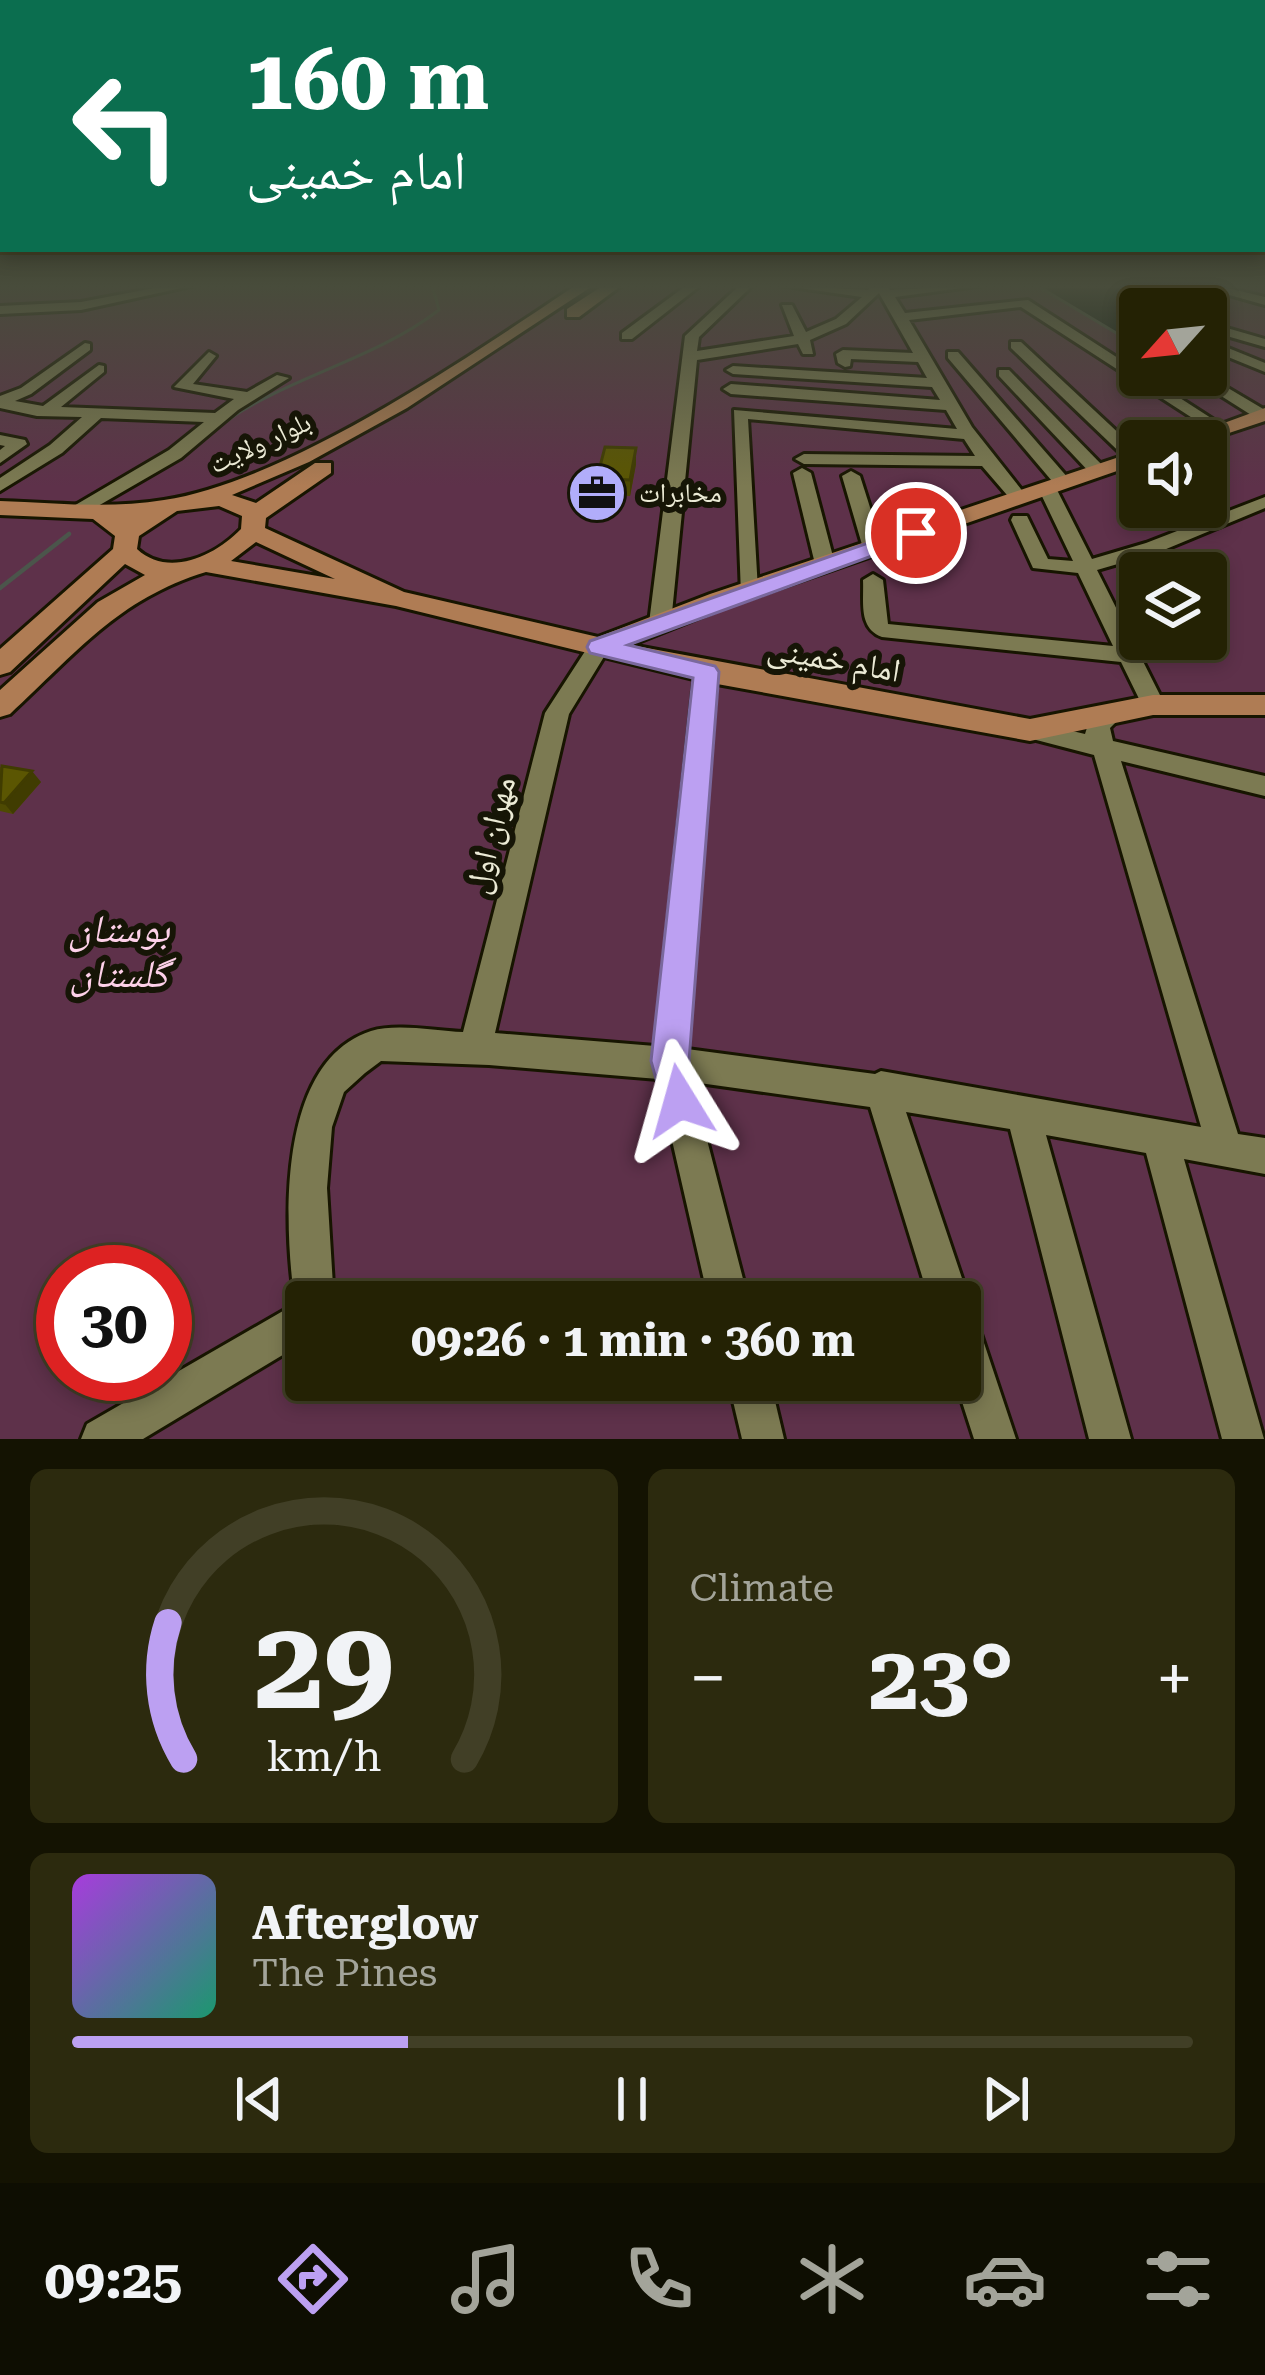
<!DOCTYPE html>
<html lang="en">
<head>
<meta charset="utf-8">
<style>
	body { margin:0; font-family:"Roboto Serif","Noto Naskh Arabic",serif; background:#2c2a0e; color:#f1f3f6; height:100vh; display:flex; flex-direction:column; font-size:45px; white-space:nowrap }
	* { box-sizing:border-box; margin:0 }
	p { font-size:39px; color:#a3a49a }
	.icon { flex:none; width:66px; height:66px; fill:none; stroke:currentColor; stroke-width:2; stroke-linecap:round; stroke-linejoin:round }
	.map { position:relative; height:1439px; overflow:hidden }
	.sheet { display:flex; flex-direction:column; gap:30px; padding:30px; background:#141302; flex:1 }
	.sheet>* { flex:none }
	.hud { position:absolute; left:0px; top:0px; width:1266px; height:252px; box-shadow:0 6px 18px #0003,0 0 0 3px #413f26; background:#0b6e4f; color:#fff; overflow:hidden }
	.needle { width:78px; rotate:243deg }
	.controls { position:absolute; left:1119px; top:288px; display:grid; gap:24px }
	.controls a { display:grid; place-items:center; width:108px; height:108px; border-radius:12px; background:#242204; box-shadow:0 6px 18px #0003,0 0 0 3px #413f26; font-size:60px }
	.speed { position:absolute; left:36px; top:1245px; display:flex; gap:24px; font-size:60px; font-weight:700; text-align:center }
	.speed>* { display:grid; place-content:center; width:156px; height:156px; border-radius:50%; background:#242204; box-shadow:0 6px 18px #0003,0 0 0 3px #413f26; line-height:1 }
	.speed .limit { border:18px solid #d22; background:#fff; color:#111 }
	.pin { position:absolute; display:grid; place-items:center; width:102px; height:102px; color:#fff; margin:-51px; border:6px solid #fff; border-radius:50%; box-shadow:0 3px 12px #0007 }
	.me { position:absolute; width:132px; margin:-66px; rotate:352deg; stroke-linejoin:round; filter:drop-shadow(0 0 9px #0008) }
	.turn { display:flex; align-items:center; gap:42px; height:252px; padding:0 48px; font-size:54px }
	.turn .icon { width:156px; height:156px; stroke-width:2.5 }
	.turn b { display:block; font-size:84px; line-height:102px }
	.big { font-size:90px; font-weight:700; line-height:1.1 }
	.sheet .widget { flex:1; display:flex; flex-direction:column; justify-content:center; gap:18px; min-width:0; padding:0 42px; border-radius:18px; background:#2c2a0e }
	.sheet .dial { align-items:center; gap:0 }
	.dial svg { height:312px; overflow:visible; fill:none; stroke:#413f26; stroke-width:7; stroke-linecap:round; text-anchor:middle }
	.dial text { fill:#f1f3f6; stroke:none }
	.song { display:flex; align-items:center; gap:36px }
	.cover { width:144px; height:144px; border-radius:18px; background:linear-gradient(135deg,hsl(280 70% 55%),hsl(160 70% 35%)) }
	.played { height:12px; border-radius:6px; background:linear-gradient(90deg,#bca0f2 30%,#413f26 30%) }
	.keys { display:flex; justify-content:space-around; direction:ltr }
	.heat { display:flex; justify-content:space-between; align-items:center; font-size:66px; direction:ltr }
	.sheet .tiles { flex:1; display:grid; gap:30px; grid-template-columns:1fr 1fr }
	.widget:last-child { grid-column:span 2 }
	.trip { position:absolute; left:285px; top:1281px; width:696px; height:120px; border-radius:12px; background:#242204; box-shadow:0 6px 18px #0003,0 0 0 3px #413f26; font-weight:700; line-height:120px; text-align:center }
	.tabs { display:flex; height:192px; justify-content:space-around; align-items:center; background:#0e0e02; color:#a3a49a }
	.tabs .icon { width:84px; height:84px }
	.tabs .active { color:#bca0f2 }
	.tabs b { font-size:54px; color:#f1f3f6 }
	.map>svg:first-child { display:block }
	.green { fill:#5e314a; fill-rule:evenodd }
	.water { fill:#071510; stroke:#4b554b; stroke-width:3 }
	.lines { fill:none; stroke-linecap:round; stroke-linejoin:round }
	.stream-far1 { stroke:#4b554b; stroke-width:3 }
	.stream { stroke:#4b554b; stroke-width:4.5 }
	.minor-casing { stroke:#171500; stroke-width:6 }
	.major-casing { stroke:#171500; stroke-width:6 }
	.minor { fill:#7c7a52; fill-rule:evenodd }
	.major { fill:#af7c54; fill-rule:evenodd }
	.wall { fill:#4e4a02 }
	.shaded-wall { fill:#403c01 }
	.building { fill:#5b5602; stroke:#403c01; stroke-width:3 }
	.route { fill:#bca0f2; stroke:#7a689d; stroke-width:3 }
	.labels { text-anchor:middle; dominant-baseline:central; stroke-width:12; stroke-linejoin:round; paint-order:stroke }
	.far-street-label { font-size:27px; fill:#ebead5; stroke:#161506 }
	.far-poi-label { font-size:27px; fill:#ebead5; stroke:#161506; text-anchor:start }
	.street-label { font-size:33px; fill:#ebead5; stroke:#161506 }
	.near-park-label { font-size:39px; font-style:italic; fill:#fed1e9; stroke:#161506 }
</style>
</head>
<body>
<div class="map">
<svg width="1265" height="1439" viewBox="0 0 1265 1439">
	<rect width="100%" height="100%" fill="#302d05"/>
	<path class="green" d="M0 285H1265V1439H0ZM1140 309H1206V375H1140ZM1140 441H1206V507H1140ZM1140 573H1206V639H1140ZM63 1272H165V1374H63ZM306 1302H960V1380H306Z"/>
	<polygon class="water" points="1036,285 1140,285 1177,293 1186,309 1140,309 1140,339 1128,340"/>
	<g class="lines">
		<path class="stream-far1" d="M229 419C295 375 375 359 439 310L432 285"/>
		<g class="stream">
			<polyline points="223,423 233,416"/>
			<polyline points="0,588 69,534"/>
		</g>
		<g class="minor-casing">
			<g id="minor">
				<polygon points="170,285 195,285 81,310 0,314 0,306 81,302"/>
				<polygon points="687,285 701,285 632,339 622,339 622,333"/>
				<polygon points="740,285 753,285 699,337 697,351 794,336 782,305 792,305 806,332 836,319 862,297 779,285 868,290 872,285 886,285 890,290 984,285 895,297 905,313 1028,300 1228,429 1214,432 1021,307 909,320 972,427 1028,498 1019,503 1013,502 982,466 804,464 795,459 804,454 975,456 964,439 748,419 758,590 748,596 741,594 734,410 957,429 946,410 731,394 723,389 731,384 940,400 932,387 733,374 726,370 733,366 927,378 918,362 851,359 850,366 845,367 838,363 836,354 843,350 913,353 879,293 846,324 810,340 813,354 803,354 798,344 697,360 671,623 668,628 652,628 649,623 685,336"/>
				<polygon points="1172,285 1186,285 1173,294 1167,290"/>
				<polygon points="1194,285 1215,285 1265,297 1265,305"/>
				<polygon points="1206,322 1265,339 1265,347 1206,330"/>
				<polygon points="1139,338 1140,338 1140,347 1132,342"/>
				<polygon points="1206,339 1265,363 1265,372 1206,348"/>
				<polygon points="1011,342 1021,342 1140,453 1140,467 1134,466 1011,348"/>
				<polygon points="85,343 90,344 90,350 31,394 15,401 43,406 99,365 104,366 104,372 61,407 215,413 234,399 174,387 209,352 216,356 193,384 247,392 277,375 289,378 238,410 181,458 79,517 72,515 72,507 169,450 204,422 101,418 62,453 0,491 0,478 50,445 82,417 37,416 0,408 0,396 21,388"/>
				<polygon points="948,352 958,352 1069,479 1069,487 1057,487 948,358"/>
				<polygon points="999,370 1009,370 1104,467 1104,475 1092,475 999,376"/>
				<polygon points="1188,375 1206,375 1265,410 1265,419 1256,418"/>
				<polygon points="0,435 25,440 27,444 0,463 0,450 5,446 0,445"/>
				<polygon points="802,468 811,473 835,564 832,568 825,570 815,564 793,473"/>
				<polygon points="851,471 860,476 883,548 880,552 873,554 863,548 842,476"/>
				<path d="M1047 483 1056 488 1092 559 1146 543 1265 497V508L1159 552 1097 570 1165 705 1161 711H1145L1121 662 882 637C858 628 864 602 863 580L873 574 883 580 888 624 1113 646 1078 573 1033 568 1011 520 1013 516H1027L1048 559 1073 561 1038 488Z"/>
				<path d="M599 640 610 647 569 714 495 1033 655 1046 695 672 706 664 717 672 687 1049 875 1074 881 1071 1201 1127 1094 755 1021 736 1018 730 1030 721 1085 734 1090 718 1112 705 1124 714 1110 728 1113 741 1265 776V796L1121 761 1238 1134 1265 1138V1174L1184 1159 1264 1439H1222L1146 1153 1046 1135 1131 1439H1089L1010 1129 906 1112 970 1302 965 1313 974 1317 980 1331 1016 1439H974L955 1380H960V1302H930L870 1107 692 1082 749 1302H709L658 1079 489 1065 381 1061 365 1073 344 1092 332 1127 327 1188 334 1302H306V1341L143 1439H81L87 1424 295 1304C284 1225 276 1062 371 1031 397 1023 436 1031 463 1032L545 713 591 642Z"/>
				<polygon points="728,1380 770,1380 784,1439 742,1439"/>
			</g>
		</g>
		<g class="major-casing">
			<g id="major">
				<path d="M576 285H594L407 408 309 462 232 495 256 503 315 463H331V473L266 518 265 528 404 592 598 637 710 594 1140 450V463L728 606 631 645 1030 719 1153 695H1265V715H1153L1030 741 706 682 396 606 206 572C118 599 76 653 10 714L0 717V690L98 602 145 575 125 564 10 672 0 675V649L113 549 115 536 93 519 0 515V501C54 503 111 509 164 500 289 481 470 356 576 285ZM219 506 242 516 241 529C215 556 168 578 137 549L139 536 177 511ZM256 542 335 579 231 561Z"/>
				<polygon points="604,285 622,285 579,317 567,317 567,309"/>
				<polygon points="1265,408 1265,421 1205,441 1175,441"/>
			</g>
		</g>
		<use href="#minor" class="minor"/>
		<use href="#major" class="major"/>
	</g>
	<g class="wall">
		<polygon points="636,464 630,496 598,494 597,478"/>
		<polygon points="0,767 41,782 13,814 0,811"/>
	</g>
	<g class="shaded-wall">
		<polygon points="636,448 636,464 630,496 630,480"/>
		<polygon points="32,771 41,782 13,814 4,803"/>
	</g>
	<g class="building">
		<polygon points="605,447 636,448 630,480 597,478"/>
		<polygon points="2,766 32,771 4,803 0,802"/>
	</g>
	<linearGradient id="sky" x2="0" y2="1"><stop stop-color="#1a1903"/><stop offset="0.59" stop-color="#484c3b"/><stop offset="1" stop-color="#484c3b" stop-opacity="0"/></linearGradient>
	<rect width="1265" height="486" fill="url(#sky)"/>
	<polygon class="route" points="916,526 924,528 924,537 628,645 715,666 719,672 689,1061 699,1101 694,1115 680,1121 666,1115 651,1061 693,678 590,653 587,647 590,641"/>
	<defs>
		<g id="office-disc" transform="scale(3)"><circle r="9.5" fill="#b1adfa" stroke="#161506"/><path d="M-6-3h4V-5.5h4V-3h4V5H-6ZM-1-4.5V-3h2v-1.5ZM-6 0V1H6V0Z" fill="#111"/></g>
	</defs>
	<g fill-rule="evenodd">
		<use href="#office-disc" x="597" y="493"/>
	</g>
	<g class="labels">
		<g class="far-street-label">
			<text transform="translate(260 443) rotate(-25)">بلوار ولایت</text>
		</g>
		<g class="far-poi-label">
			<text x="639" y="493">مخابرات</text>
		</g>
		<g class="street-label">
			<text transform="translate(834 659) rotate(10)">امام خمینی</text>
			<text transform="translate(490 835) rotate(-76)">مهران اول</text>
		</g>
		<g class="near-park-label">
			<text x="119" y="929">بوستان<tspan x="119" dy="45">گلستان</tspan></text>
		</g>
	</g>
</svg>
<div class="controls">
<a><svg class="needle" viewBox="-14 -14 28 28"><path d="M0-13l5 13h-10z" fill="#e53935"/><path d="M0 13l5-13h-10z" fill="#a3a49a"/></svg></a>
<a><svg class="icon" aria-label="sound" viewBox="0 0 24 24"><path d="M4 9h4l5-4v14l-5-4H4zM17 9q2 3 0 6"/></svg></a>
<a><svg class="icon" aria-label="layers" viewBox="0 0 24 24"><path d="M12 4l9 5-9 5-9-5zM3 14l9 5 9-5"/></svg></a>
</div>
<div class="speed"><div class="limit">30</div></div>
<div class="pin" style="left:916px;top:533px;background:#d93025"><svg class="icon" aria-label="arrive" viewBox="0 0 24 24"><path d="M6 21V4h12l-3 4 3 4H6"/></svg></div>
<svg class="me" style="left:680px;top:1101px" viewBox="-20 -20 40 40"><path d="M0-17L14 15 0 8-14 15z" fill="#bca0f2" stroke="#fff" stroke-width="4"/></svg>
<div class="trip">09:26 · 1 min · 360 m</div>
<div class="hud">
<div class="turn"><svg class="icon" aria-label="left" viewBox="0 0 24 24"><path d="M17 20v-9H6M10 6l-5 5 5 5"/></svg><div><b>160 m</b>امام خمینی</div></div>
</div>
</div>
<section class="sheet">
<div class="tiles">
<div class="widget dial"><svg viewBox="0 0 100 80">
<path d="M14 69A42 42 0 1 1 86 69"/>
<path d="M14 69A42 42 0 0 1 10 34" stroke="#bca0f2"/>
<text x="50" y="56" font-size="32" font-weight="700">29</text>
<text x="50" y="72" font-size="11">km/h</text>
</svg></div>
<div class="widget"><p>Climate</p>
<div class="heat"><a>−</a><b class="big">23°</b><a>+</a></div>
</div>
<div class="widget">
<div class="song"><i class="cover"></i><div><b>Afterglow</b><p>The Pines</p></div></div>
<div class="played"></div>
<div class="keys"><svg class="icon" aria-label="previous" viewBox="0 0 24 24"><path d="M18 5L8 12l10 7zM5 5v14"/></svg><svg class="icon" aria-label="pause" viewBox="0 0 24 24"><path d="M8 5v14M16 5v14"/></svg><svg class="icon" aria-label="next" viewBox="0 0 24 24"><path d="M6 5l10 7-10 7zM19 5v14"/></svg></div>
</div>
</div>
</section>
<nav class="tabs">
<b>09:25</b>
<svg class="icon active" aria-label="directions" viewBox="0 0 24 24"><path d="M12 3l9 9-9 9-9-9zM9 14v-3h6M13 9l2 2-2 2"/></svg>
<svg class="icon" aria-label="music" viewBox="0 0 24 24"><path d="M9 18V5l10-2v13"/><circle cx="6" cy="18" r="3"/><circle cx="16" cy="16" r="3"/></svg>
<svg class="icon" aria-label="phone" viewBox="0 0 24 24"><path d="M5 4h4l2 5-3 2q2 4 5 5l2-3 5 2v4C11 20 4 13 5 4z"/></svg>
<svg class="icon" aria-label="climate" viewBox="0 0 24 24"><path d="M12 3v18M4 7l16 10M4 17L20 7"/></svg>
<svg class="icon" aria-label="car" viewBox="0 0 24 24"><path d="M5 17H2v-5l4-1 3-4h7l3 4 3 1v5h-3M9 17h6M6 11h13"/><circle cx="7" cy="17" r="2"/><circle cx="17" cy="17" r="2"/></svg>
<svg class="icon" aria-label="filters" viewBox="0 0 24 24"><path d="M4 7h16M4 17h16"/><circle cx="9" cy="7" r="2"/><circle cx="15" cy="17" r="2"/></svg>
</nav>
</body>
</html>
